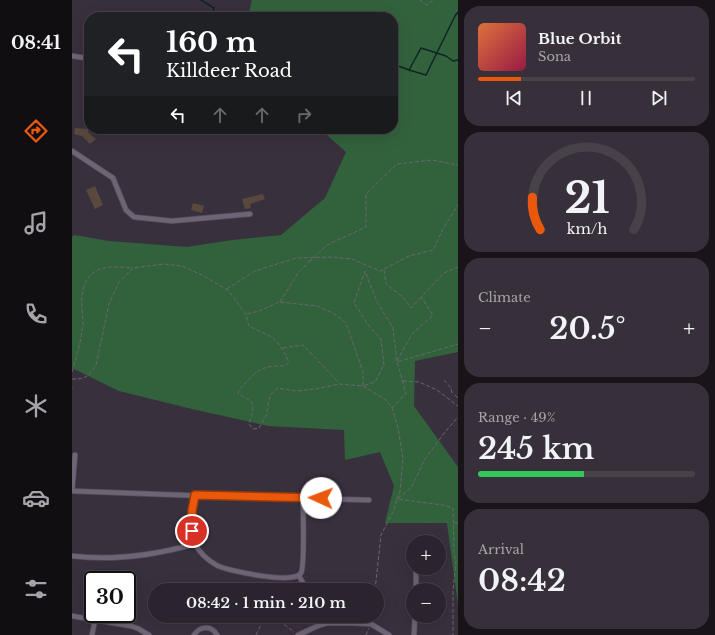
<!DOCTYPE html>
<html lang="en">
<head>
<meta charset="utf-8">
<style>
	body { margin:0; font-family:"Libre Baskerville",serif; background:#37303a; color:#f1f3f6; height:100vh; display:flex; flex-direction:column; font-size:15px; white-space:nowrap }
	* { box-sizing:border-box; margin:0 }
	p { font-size:13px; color:#a6a4aa }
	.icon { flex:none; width:22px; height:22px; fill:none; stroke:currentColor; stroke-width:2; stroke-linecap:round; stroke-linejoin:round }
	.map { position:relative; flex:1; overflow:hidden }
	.side { display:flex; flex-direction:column; gap:6px; padding:6px; background:#181419; width:257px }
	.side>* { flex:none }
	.hud { position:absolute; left:12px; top:12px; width:314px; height:122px; border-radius:16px; box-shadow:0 4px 16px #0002,0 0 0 1px #47414a; background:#202124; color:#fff; overflow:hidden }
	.tools { position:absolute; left:334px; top:535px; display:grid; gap:8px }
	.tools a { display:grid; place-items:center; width:40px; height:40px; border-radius:50%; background:#2b242e; box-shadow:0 4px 16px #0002,0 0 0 1px #47414a; font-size:20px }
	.speed { position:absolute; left:12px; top:571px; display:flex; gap:8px; font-size:20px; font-weight:700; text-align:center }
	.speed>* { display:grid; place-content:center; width:52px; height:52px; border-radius:50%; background:#2b242e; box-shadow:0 4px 16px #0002,0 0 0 1px #47414a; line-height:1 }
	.speed .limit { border:2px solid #111; border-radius:6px; background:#fff; color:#111 }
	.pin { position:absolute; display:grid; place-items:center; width:34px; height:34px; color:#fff; margin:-17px; border:2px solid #fff; border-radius:50%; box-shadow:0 1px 4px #0007 }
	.me { position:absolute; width:44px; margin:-22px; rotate:272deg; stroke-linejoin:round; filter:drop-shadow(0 0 3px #0008) }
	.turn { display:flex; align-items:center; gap:14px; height:84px; padding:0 16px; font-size:18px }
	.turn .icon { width:52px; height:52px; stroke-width:2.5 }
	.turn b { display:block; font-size:28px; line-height:34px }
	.lanes { display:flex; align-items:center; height:38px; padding:0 16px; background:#0003; justify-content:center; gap:20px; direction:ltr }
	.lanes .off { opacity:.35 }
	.big { font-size:30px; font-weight:600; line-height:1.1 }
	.side .card { flex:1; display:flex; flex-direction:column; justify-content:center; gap:6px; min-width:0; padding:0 14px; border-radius:16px; background:#37303a }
	.side .dial { align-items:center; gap:0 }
	.dial svg { height:104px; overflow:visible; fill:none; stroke:#47414a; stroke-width:7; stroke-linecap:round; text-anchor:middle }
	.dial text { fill:#f1f3f6; stroke:none }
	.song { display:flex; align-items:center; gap:12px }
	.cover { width:48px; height:48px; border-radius:6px; background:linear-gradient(135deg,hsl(20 70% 55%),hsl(340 70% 35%)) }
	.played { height:4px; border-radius:2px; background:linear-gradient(90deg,#ea580c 20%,#47414a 20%) }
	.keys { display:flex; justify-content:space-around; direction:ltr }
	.heat { display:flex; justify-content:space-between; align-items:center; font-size:22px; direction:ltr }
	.charge { height:6px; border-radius:3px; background:linear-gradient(90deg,#34c759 49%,#47414a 0) }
	.trip { position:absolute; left:76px; top:583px; width:236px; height:40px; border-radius:20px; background:#2b242e; box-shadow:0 4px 16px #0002,0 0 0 1px #47414a; font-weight:600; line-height:40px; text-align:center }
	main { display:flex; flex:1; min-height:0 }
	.tab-bar { display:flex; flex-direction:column; width:72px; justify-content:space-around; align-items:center; background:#110e12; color:#a6a4aa }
	.tab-bar .icon { width:28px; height:28px }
	.tab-bar .selected { color:#ea580c }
	.tab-bar b { font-size:18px; color:#f1f3f6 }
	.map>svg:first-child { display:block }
	.green { fill:#32623c }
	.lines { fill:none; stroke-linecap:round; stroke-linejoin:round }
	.stream { stroke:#102325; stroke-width:1.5 }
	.building { fill:#58493d }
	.minor-casing { stroke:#554e5a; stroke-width:6 }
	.path { stroke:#6d6571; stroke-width:1; stroke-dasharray:4 2; stroke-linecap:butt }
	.minor { stroke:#6f6475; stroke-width:4.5 }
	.route-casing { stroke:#983908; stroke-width:10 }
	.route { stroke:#ea580c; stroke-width:7 }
</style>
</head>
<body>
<main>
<nav class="tab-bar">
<b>08:41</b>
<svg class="icon selected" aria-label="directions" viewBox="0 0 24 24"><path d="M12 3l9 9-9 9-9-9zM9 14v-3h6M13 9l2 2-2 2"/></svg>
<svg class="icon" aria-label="music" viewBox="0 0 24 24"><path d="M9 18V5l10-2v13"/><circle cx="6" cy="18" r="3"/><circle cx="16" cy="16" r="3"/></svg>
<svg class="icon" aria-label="phone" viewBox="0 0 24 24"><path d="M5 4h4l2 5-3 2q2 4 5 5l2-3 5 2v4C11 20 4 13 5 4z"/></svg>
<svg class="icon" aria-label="climate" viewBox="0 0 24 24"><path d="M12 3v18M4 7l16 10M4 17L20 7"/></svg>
<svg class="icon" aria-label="car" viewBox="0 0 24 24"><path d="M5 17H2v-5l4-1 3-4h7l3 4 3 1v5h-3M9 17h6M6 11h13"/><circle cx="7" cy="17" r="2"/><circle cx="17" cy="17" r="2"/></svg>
<svg class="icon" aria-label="filters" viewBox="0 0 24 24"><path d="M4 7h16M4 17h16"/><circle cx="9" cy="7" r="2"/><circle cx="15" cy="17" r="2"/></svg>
</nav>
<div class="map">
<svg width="386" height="635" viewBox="0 0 386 635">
	<rect width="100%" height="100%" fill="#39303e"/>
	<polygon class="green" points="180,0 386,0 386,352 343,361 342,406 386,467 386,605 375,523 313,523 322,486 308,452 273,460 272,430 196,426 120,409 47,391 0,368 0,237 2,235 37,241 115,247 160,240 209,235 253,198 274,152 248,129 321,129 321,17 176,17"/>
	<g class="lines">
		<g class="stream">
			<polyline points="129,0 142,8 139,17"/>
			<polyline points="321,64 337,70 354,75 383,16 386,12"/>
			<polyline points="337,70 349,48 374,56 381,61 386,60"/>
		</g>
	</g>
	<g class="building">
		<polygon points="3,128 15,129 16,130 16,132 24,139 18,144 10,136 2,134"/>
		<polygon points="23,186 31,205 23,209 14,190"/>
		<polygon points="191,194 193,199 178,204 179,208 173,209 170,199"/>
		<polygon points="121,203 132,206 130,213 119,210"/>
	</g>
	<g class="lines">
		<g class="minor-casing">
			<g id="minor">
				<polyline points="0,56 14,58"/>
				<polyline points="17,56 14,58 17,64"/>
				<polyline points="0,151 41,178 54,210 62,217 100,221 178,214"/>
				<polyline points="0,491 135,496 297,500"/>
				<polyline points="0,491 3,455"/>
				<path d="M123 495C121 509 116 530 123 543 127 553 137 561 146 566 158 571 222 585 229 573 233 566 231 510 231 498"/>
				<path d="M0 556C41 561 83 555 123 544"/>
				<polyline points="227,576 235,590"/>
				<polyline points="344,590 344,568"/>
				<polyline points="0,616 59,626 67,629 77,635"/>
				<polyline points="254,616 255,623"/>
				<polyline points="20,635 23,620"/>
				<path d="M122 635C128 626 139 625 145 635"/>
				<polyline points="226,635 248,625 255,623 279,623 299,624 317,635"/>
				<polyline points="342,635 343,616"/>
			</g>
		</g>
		<g class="path">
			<polyline points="348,0 355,5 361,0"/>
			<polyline points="237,262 255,245 294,227 294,194 325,164 360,160 386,165"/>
			<polyline points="312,270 314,284 331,297 339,308 348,298"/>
			<polyline points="155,289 183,271 224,258 260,257 280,259 308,271 337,256 361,250 372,227 386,205"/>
			<polyline points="208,302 226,273 237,262 239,258"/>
			<polyline points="175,314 187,311 207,302 245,306 261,313 274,323 291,372 291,386 303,382 312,365 309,339 297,326 282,303 293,271 305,302 321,328 325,362"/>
			<polyline points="211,348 231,345 267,383"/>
			<polyline points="325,361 340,334 361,315 349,297 372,273 386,267"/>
			<path d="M0 372C5 356 9 340 11 324 11 313 8 300 11 290 17 264 39 266 61 268"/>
			<path d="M0 379C14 379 16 377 24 365L37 304 47 282 61 268 92 264 110 266 130 275 154 289 160 295 174 315 177 326C201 338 204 335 217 362L213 366C187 365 184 372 167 390L166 393C170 397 174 397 178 401 184 406 179 417 177 424L181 429 187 428 194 416 198 395 206 388 224 391 244 389 267 384 291 386 314 400 320 408 326 428 331 458 328 492 325 499 371 505 381 508 382 554 384 562 381 591V635"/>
			<polyline points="372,380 379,388 380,393"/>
			<polyline points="331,381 347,382 365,390 386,406"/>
			<polyline points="0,388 0,389"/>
			<polyline points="383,395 386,398"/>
			<polyline points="320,408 334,393 325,362 386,344"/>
			<polyline points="382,523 386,523"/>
			<polyline points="303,590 309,535 322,510 325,499 339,488 353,459 373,432 386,417"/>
			<polyline points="300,620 301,616"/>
			<polyline points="184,635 192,618 201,616 222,632"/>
			<polyline points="294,635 297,628"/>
		</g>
		<use href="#minor" class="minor"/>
	</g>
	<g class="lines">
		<g class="route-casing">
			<polyline id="route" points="120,531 120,511 123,495 249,498"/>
		</g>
		<use href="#route" class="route"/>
	</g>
</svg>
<div class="tools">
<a>+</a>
<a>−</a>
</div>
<div class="speed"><div class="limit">30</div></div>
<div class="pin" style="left:120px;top:531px;background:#d93025"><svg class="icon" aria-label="arrive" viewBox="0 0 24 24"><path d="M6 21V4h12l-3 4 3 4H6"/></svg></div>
<svg class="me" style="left:249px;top:498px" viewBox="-20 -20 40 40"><circle r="19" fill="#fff"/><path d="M0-13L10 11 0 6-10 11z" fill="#ea580c"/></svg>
<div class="trip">08:42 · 1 min · 210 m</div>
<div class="hud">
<div class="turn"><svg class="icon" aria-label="left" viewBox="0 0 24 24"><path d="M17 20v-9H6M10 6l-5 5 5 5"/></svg><div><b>160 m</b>Killdeer Road</div></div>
<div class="lanes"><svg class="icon" aria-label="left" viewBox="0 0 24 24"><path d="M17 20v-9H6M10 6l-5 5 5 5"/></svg><svg class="icon off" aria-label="ahead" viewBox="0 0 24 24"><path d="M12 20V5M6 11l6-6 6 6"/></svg><svg class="icon off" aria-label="ahead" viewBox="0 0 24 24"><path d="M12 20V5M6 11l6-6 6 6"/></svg><svg class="icon off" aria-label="right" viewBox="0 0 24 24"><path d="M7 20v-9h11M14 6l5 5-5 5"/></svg></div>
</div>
</div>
<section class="side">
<div class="card">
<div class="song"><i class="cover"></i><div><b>Blue Orbit</b><p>Sona</p></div></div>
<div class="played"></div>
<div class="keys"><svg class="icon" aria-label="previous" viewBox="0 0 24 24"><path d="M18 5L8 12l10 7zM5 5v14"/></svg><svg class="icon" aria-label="pause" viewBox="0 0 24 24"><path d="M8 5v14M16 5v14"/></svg><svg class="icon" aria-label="next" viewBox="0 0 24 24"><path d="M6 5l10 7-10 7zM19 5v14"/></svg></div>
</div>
<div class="card dial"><svg viewBox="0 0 100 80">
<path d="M14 69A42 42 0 1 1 86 69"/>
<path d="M14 69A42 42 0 0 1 8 44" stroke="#ea580c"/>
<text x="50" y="56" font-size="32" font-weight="700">21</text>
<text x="50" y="72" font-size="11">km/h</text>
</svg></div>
<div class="card"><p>Climate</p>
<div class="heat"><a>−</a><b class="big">20.5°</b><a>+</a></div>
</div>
<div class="card"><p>Range · 49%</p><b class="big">245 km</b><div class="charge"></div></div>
<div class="card"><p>Arrival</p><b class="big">08:42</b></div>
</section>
</main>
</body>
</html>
